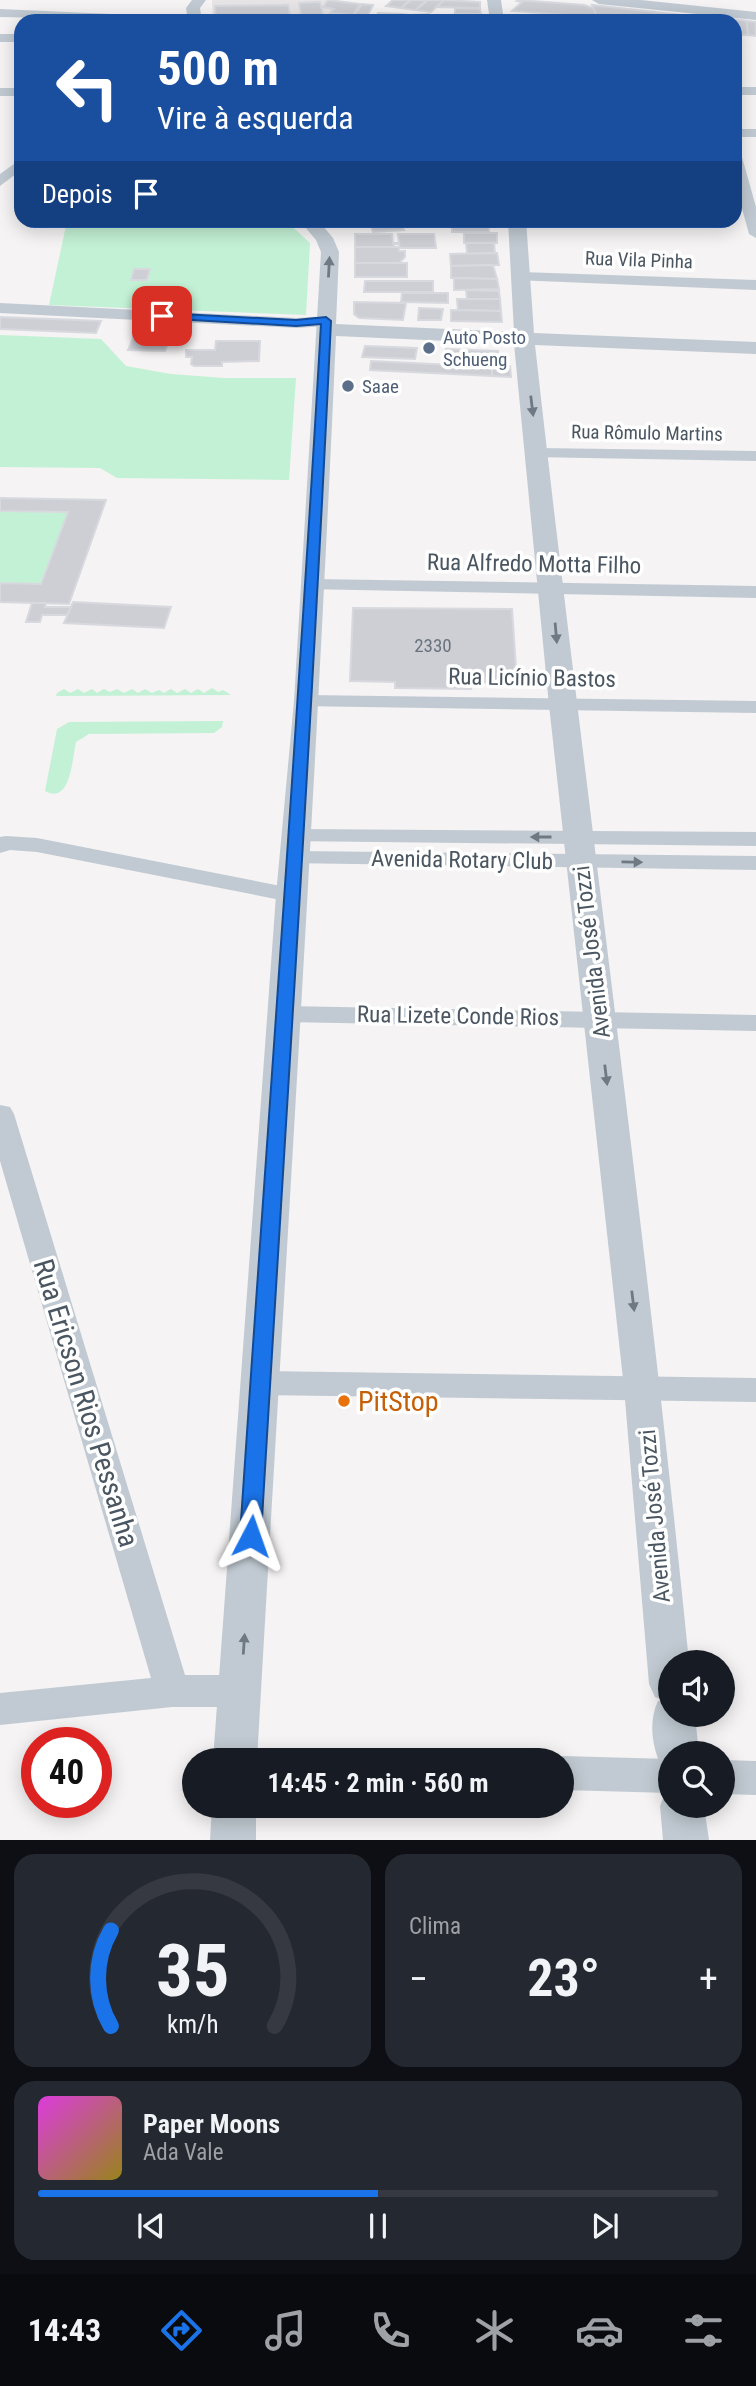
<!DOCTYPE html>
<html lang="pt">
<head>
<meta charset="utf-8">
<style>
	body { margin:0; font-family:"Roboto Condensed",sans-serif; background:#242831; color:#f1f3f6; height:100vh; display:flex; flex-direction:column; font-size:26px; white-space:nowrap }
	* { box-sizing:border-box; margin:0 }
	p { font-size:23px; color:#9ea1a6 }
	.icon { flex:none; width:38px; height:38px; fill:none; stroke:currentColor; stroke-width:2; stroke-linecap:round; stroke-linejoin:round }
	.map { position:relative; height:1840px; overflow:hidden }
	.sheet { display:flex; flex-direction:column; gap:14px; padding:14px; background:#0d0f14; flex:1 }
	.sheet>* { flex:none }
	.hud { position:absolute; left:14px; top:14px; width:728px; height:214px; border-radius:21px; box-shadow:0 4px 18px #0003; background:#1a4fa0; color:#fff; overflow:hidden }
	.controls { position:absolute; left:658px; top:1650px; display:grid; gap:14px }
	.controls a { display:grid; place-items:center; width:77px; height:77px; border-radius:50%; background:#171b24; box-shadow:0 4px 18px #0003; font-size:35px }
	.speed { position:absolute; left:21px; top:1727px; display:flex; gap:14px; font-size:35px; font-weight:700; text-align:center }
	.speed>* { display:grid; place-content:center; width:91px; height:91px; border-radius:50%; background:#171b24; box-shadow:0 4px 18px #0003; line-height:1 }
	.speed .limit { border:10px solid #d22; background:#fff; color:#111 }
	.pin { position:absolute; display:grid; place-items:center; width:60px; height:60px; color:#fff; margin:-30px; border-radius:14px; box-shadow:0 4px 10px #0006 }
	.me { position:absolute; width:77px; margin:-38px; rotate:4deg; stroke-linejoin:round; filter:drop-shadow(0 0 5px #0008) }
	.turn { display:flex; align-items:center; gap:24px; height:147px; padding:0 28px; font-size:32px }
	.turn .icon { width:91px; height:91px; stroke-width:2.5 }
	.turn b { display:block; font-size:49px; line-height:60px }
	.then { display:flex; align-items:center; height:66px; padding:0 28px; background:#0003; gap:14px; font-size:26px }
	.big { font-size:52px; font-weight:700; line-height:1.1 }
	.sheet .tile { flex:1; display:flex; flex-direction:column; justify-content:center; gap:10px; min-width:0; padding:0 24px; border-radius:21px; background:#242831 }
	.sheet .dial { align-items:center; gap:0 }
	.dial svg { height:182px; overflow:visible; fill:none; stroke:#363941; stroke-width:7; stroke-linecap:round; text-anchor:middle }
	.dial text { fill:#f1f3f6; stroke:none }
	.song { display:flex; align-items:center; gap:21px }
	.cover { width:84px; height:84px; border-radius:10px; background:linear-gradient(135deg,hsl(300 70% 55%),hsl(50 70% 35%)) }
	.played { height:7px; border-radius:4px; background:linear-gradient(90deg,#1a73e8 50%,#363941 50%) }
	.keys { display:flex; justify-content:space-around; direction:ltr }
	.heat { display:flex; justify-content:space-between; align-items:center; font-size:38px; direction:ltr }
	.sheet .tiles { flex:1; display:grid; gap:14px; grid-template-columns:1fr 1fr }
	.tile:last-child { grid-column:span 2 }
	.trip { position:absolute; left:182px; top:1748px; width:392px; height:70px; border-radius:35px; background:#171b24; box-shadow:0 4px 18px #0003; font-weight:700; line-height:70px; text-align:center }
	.tab-bar { display:flex; height:112px; justify-content:space-around; align-items:center; background:#090b0e; color:#9ea1a6 }
	.tab-bar .icon { width:49px; height:49px }
	.tab-bar .active { color:#1a73e8 }
	.tab-bar b { font-size:32px; color:#f1f3f6 }
	.map>svg:first-child { display:block }
	.education { fill:#e6e4e5 }
	.green { fill:#c3f1d5 }
	.building { fill:#cdcfd5; stroke:#d7d9de; stroke-width:2 }
	.lines { fill:none; stroke-linecap:round; stroke-linejoin:round }
	.minor { fill:#c1cad2; fill-rule:evenodd }
	.tertiary { fill:#c1cad2; fill-rule:evenodd }
	.oneway { fill:#6e7983 }
	.route { fill:#1a73e8; stroke:#114b97; stroke-width:2 }
	.service-dot { fill:#5c6f8a; stroke:#fff; stroke-width:2.5 }
	.food-dot { fill:#e8710a; stroke:#fff; stroke-width:2.5 }
	.labels { text-anchor:middle; dominant-baseline:central; stroke-width:7; stroke-linejoin:round; paint-order:stroke }
	.far-street-label { font-size:19px; fill:#4a5661; stroke:#fff }
	.far-service-label { font-size:19px; fill:#4e5e75; stroke:#fff; text-anchor:start }
	.number-label { font-size:19px; fill:#6b747e }
	.street-label { font-size:23px; fill:#4a5661; stroke:#fff }
	.near-food-label { font-size:28px; fill:#c56008; stroke:#fff; text-anchor:start }
	.near-street-label { font-size:28px; fill:#4a5661; stroke:#fff }
</style>
</head>
<body>
<div class="map">
<svg width="756" height="1840" viewBox="0 0 756 1840">
	<rect width="100%" height="100%" fill="#f5f3f3"/>
	<polygon class="education" points="212,0 325,0 361,4 350,21 213,21"/>
	<g class="green">
		<polygon points="67,221 286,221 310,243 306,315 49,305"/>
		<polygon points="0,335 101,339 126,366 171,374 224,378 296,378 289,480 117,478 100,468 0,467"/>
		<polygon points="0,511 68,513 40,584 0,583"/>
		<polygon points="212,688 218,692 223,690 231,695 56,696 57,693 64,689 70,693 78,689 84,693 92,689 97,693 104,689 110,692 117,689 124,693 132,689 138,693 145,689 152,693 159,690 164,693 171,689 177,693 185,689 191,693 198,689 204,693"/>
		<path d="M223 721 222 727 214 733 89 734 76 742C72 759 71 805 45 791L57 729 69 722Z"/>
	</g>
	<g class="building">
		<polygon points="328,0 360,4 353,15 330,13 334,9 323,7"/>
		<polygon points="393,0 410,0 401,8 386,6"/>
		<polygon points="411,0 427,0 415,10 401,8"/>
		<polygon points="428,0 444,0 431,12 416,10"/>
		<polygon points="444,0 480,2 480,8 437,7"/>
		<polygon points="519,0 584,5 593,8 597,17 512,11 522,2 517,1"/>
		<polygon points="320,2 324,20 302,21 299,3"/>
		<polygon points="362,4 373,5 367,17 353,17"/>
		<polygon points="288,5 291,21 274,21 274,17 246,20 246,17 233,18 233,21 216,21 215,6"/>
		<polygon points="592,5 655,12 658,21 599,21"/>
		<polygon points="455,8 480,9 481,14 455,14"/>
		<polygon points="655,12 709,18 707,21 667,21 657,19"/>
		<polygon points="378,13 402,14 400,21 375,21"/>
		<polygon points="402,14 410,15 429,14 427,21 400,21"/>
		<polygon points="457,14 481,14 481,21 457,20"/>
		<polygon points="732,19 747,21 748,35 736,35 735,21"/>
		<polygon points="747,21 756,22 756,36 748,35"/>
		<polygon points="352,220 399,220 400,222 352,225"/>
		<polygon points="407,223 435,223 435,227 406,227"/>
		<polygon points="452,223 488,223 489,232 452,232"/>
		<polygon points="402,225 404,230 373,232 371,226"/>
		<rect x="464" y="233" width="33" height="10"/>
		<polygon points="355,234 392,234 393,243 399,243 398,234 434,234 436,248 400,248 399,244 394,244 394,247 355,247"/>
		<polygon points="466,243 494,243 495,253 467,254"/>
		<polygon points="355,247 399,247 399,251 405,251 405,257 399,263 355,263"/>
		<polygon points="497,253 499,265 451,266 450,254"/>
		<rect x="355" y="263" width="52" height="14"/>
		<polygon points="493,265 497,279 451,278 451,266"/>
		<polygon points="134,269 150,269 147,280 131,280"/>
		<polygon points="454,278 497,279 499,289 454,290"/>
		<polygon points="365,281 433,281 433,292 364,292"/>
		<polygon points="466,290 499,291 500,299 467,299"/>
		<polygon points="402,293 448,293 448,303 401,302"/>
		<polygon points="457,299 500,299 501,311 458,310"/>
		<polygon points="354,302 406,303 403,320 359,318 354,314"/>
		<polygon points="419,308 443,309 441,320 418,320"/>
		<polygon points="451,310 501,311 502,322 451,321"/>
		<polygon points="0,317 101,321 96,333 0,329"/>
		<polygon points="137,328 173,330 165,351 128,350"/>
		<polygon points="216,341 260,341 259,361 222,362 222,366 194,366 191,364 192,357 186,357 186,350 215,350"/>
		<polygon points="365,346 417,348 415,359 362,357"/>
		<polygon points="446,349 498,351 497,362 444,360"/>
		<polygon points="371,361 493,367 492,376 370,370"/>
		<polygon points="492,365 510,366 511,377 492,376"/>
		<polygon points="0,498 106,500 69,604 0,602 0,583 41,584 68,512 0,511"/>
		<polygon points="73,602 171,607 164,628 64,623"/>
		<polygon points="32,603 46,603 45,607 71,607 67,615 42,615 40,622 26,622"/>
		<polygon points="353,608 512,609 517,683 470,683 471,689 395,688 395,682 350,681"/>
	</g>
	<g class="lines">
		<g class="minor">
			<polygon points="0,9 179,17 185,21 0,17"/>
			<rect x="0" y="34" width="21" height="8"/>
			<rect x="735" y="87" width="21" height="8"/>
			<rect x="0" y="88" width="21" height="8"/>
			<rect x="735" y="129" width="21" height="8"/>
			<polygon points="735,153 742,157 756,207 756,238 749,234 735,183"/>
			<polygon points="21,159 21,170 0,186 0,174"/>
			<polygon points="521,272 756,280 756,290 515,280 513,277"/>
			<polygon points="0,303 297,318 326,316 334,321 326,326 297,328 0,313"/>
			<polygon points="537,448 756,451 756,461 531,457 528,453 531,449"/>
			<polygon points="312,579 756,586 756,598 305,589 302,585 305,581"/>
			<polygon points="307,695 756,701 756,713 299,706 296,701 299,696"/>
			<polygon points="295,829 756,832 756,846 287,841 283,836 287,831"/>
			<polygon points="6,836 37,838 291,888 300,890 303,895 300,900 291,902 37,852 10,850 0,853 0,837"/>
			<polygon points="294,851 756,856 756,870 286,863 282,858 286,853"/>
			<polygon points="285,1006 756,1015 756,1031 285,1022 276,1020 272,1014 276,1008"/>
			<polygon points="0,1105 10,1107 14,1114 185,1675 241,1675 253,1680 259,1691 253,1702 241,1707 172,1707 0,1725 0,1693 151,1678 0,1161"/>
			<polygon points="260,1371 756,1378 756,1402 260,1395 249,1391 245,1383 249,1375"/>
			<polygon points="562,1756 670,1759 670,1793 562,1790 562,1760 551,1760"/>
			<polygon points="723,1760 756,1761 756,1795 723,1794"/>
		</g>
		<g class="tertiary">
			<polygon points="192,0 206,0 200,8 202,21 188,21 186,8"/>
			<polygon points="487,0 501,0 504,21 490,21"/>
			<polygon points="592,0 641,0 756,12 756,20 599,4"/>
			<path d="M299 220H318L333 238 339 252 336 324 514 332 508 220H526L534 333 756 342V354L535 345C584 784 645 1222 689 1662H670V1715H695L699 1754H670V1771L662 1768C652 1747 648 1722 658 1701L662 1700 655 1697 649 1684 624 1388 549 705 514 344 336 336C315 811 284 1285 257 1760H213L276 895 294 701 321 252 316 240Z"/>
			<polygon points="670,1790 670,1806 704,1806 709,1840 663,1840 660,1806 666,1791"/>
			<polygon points="212,1806 256,1806 256,1840 210,1840"/>
		</g>
	</g>
	<defs><path id="oneway-solid" d="M-6-.8H1V-3.2L6.5 0L1 3.2V.8H-6Z" transform="scale(1.75)"/></defs>
	<g class="oneway">
		<use href="#oneway-solid" transform="translate(329 267) rotate(-87)"/>
		<use href="#oneway-solid" transform="translate(532 406) rotate(83)"/>
		<use href="#oneway-solid" transform="translate(556 633) rotate(85)"/>
		<use href="#oneway-solid" transform="translate(541 837) rotate(-180)"/>
		<use href="#oneway-solid" transform="translate(632 862) rotate(1)"/>
		<use href="#oneway-solid" transform="translate(606 1075) rotate(83)"/>
		<use href="#oneway-solid" transform="translate(633 1301) rotate(83)"/>
		<use href="#oneway-solid" transform="translate(244 1644) rotate(-86)"/>
	</g>
	<path class="route" d="M162 313 296 320 326 317 331 321C312 726 285 1131 261 1536L258 1543 251 1545 243 1543 240 1536C267 1132 298 729 321 324L296 326 158 318V314Z"/>
	<g class="service-dot">
		<circle cx="429" cy="348" r="7"/>
		<circle cx="348" cy="386" r="7"/>
	</g>
	<circle class="food-dot" cx="344" cy="1401" r="7"/>
	<g class="labels">
		<g class="far-street-label">
			<text transform="translate(639 260) rotate(2)">Rua Vila Pinha</text>
			<text transform="translate(647 433) rotate(1)">Rua Rômulo Martins</text>
		</g>
		<g class="far-service-label">
			<text x="443" y="337">Auto Posto<tspan x="443" dy="22">Schueng</tspan></text>
			<text x="362" y="386">Saae</text>
		</g>
		<g class="number-label">
			<text x="433" y="645">2330</text>
		</g>
		<g class="street-label">
			<text transform="translate(534 564) rotate(1)">Rua Alfredo Motta Filho</text>
			<text transform="translate(532 678) rotate(1)">Rua Licínio Bastos</text>
			<text transform="translate(462 860) rotate(1)">Avenida Rotary Club</text>
			<text transform="translate(592 952) rotate(-97)">Avenida José Tozzi</text>
			<text transform="translate(458 1016) rotate(1)">Rua Lizete Conde Rios</text>
			<text transform="translate(655 1516) rotate(-95)">Avenida José Tozzi</text>
		</g>
		<g class="near-food-label">
			<text x="358" y="1401">PitStop</text>
		</g>
		<g class="near-street-label">
			<text transform="translate(86 1403) rotate(73)">Rua Ericson Rios Pessanha</text>
		</g>
	</g>
</svg>
<div class="controls">
<a><svg class="icon" aria-label="sound" viewBox="0 0 24 24"><path d="M4 9h4l5-4v14l-5-4H4zM17 9q2 3 0 6"/></svg></a>
<a><svg class="icon" aria-label="search" viewBox="0 0 24 24"><circle cx="10" cy="10" r="6"/><path d="M15 15l6 6"/></svg></a>
</div>
<div class="speed"><div class="limit">40</div></div>
<div class="pin" style="left:162px;top:316px;background:#d93025"><svg class="icon" aria-label="arrive" viewBox="0 0 24 24"><path d="M6 21V4h12l-3 4 3 4H6"/></svg></div>
<svg class="me" style="left:251px;top:1536px" viewBox="-20 -20 40 40"><path d="M0-17L14 15 0 8-14 15z" fill="#1a73e8" stroke="#fff" stroke-width="4"/></svg>
<div class="trip">14:45 · 2 min · 560 m</div>
<div class="hud">
<div class="turn"><svg class="icon" aria-label="left" viewBox="0 0 24 24"><path d="M17 20v-9H6M10 6l-5 5 5 5"/></svg><div><b>500 m</b>Vire à esquerda</div></div>
<div class="then">Depois<svg class="icon" aria-label="arrive" viewBox="0 0 24 24"><path d="M6 21V4h12l-3 4 3 4H6"/></svg></div>
</div>
</div>
<section class="sheet">
<div class="tiles">
<div class="tile dial"><svg viewBox="0 0 100 80">
<path d="M14 69A42 42 0 1 1 86 69"/>
<path d="M14 69A42 42 0 0 1 14 27" stroke="#1a73e8"/>
<text x="50" y="56" font-size="32" font-weight="700">35</text>
<text x="50" y="72" font-size="11">km/h</text>
</svg></div>
<div class="tile"><p>Clima</p>
<div class="heat"><a>−</a><b class="big">23°</b><a>+</a></div>
</div>
<div class="tile">
<div class="song"><i class="cover"></i><div><b>Paper Moons</b><p>Ada Vale</p></div></div>
<div class="played"></div>
<div class="keys"><svg class="icon" aria-label="previous" viewBox="0 0 24 24"><path d="M18 5L8 12l10 7zM5 5v14"/></svg><svg class="icon" aria-label="pause" viewBox="0 0 24 24"><path d="M8 5v14M16 5v14"/></svg><svg class="icon" aria-label="next" viewBox="0 0 24 24"><path d="M6 5l10 7-10 7zM19 5v14"/></svg></div>
</div>
</div>
</section>
<nav class="tab-bar">
<b>14:43</b>
<svg class="icon active" aria-label="directions" viewBox="0 0 24 24"><path d="M12 3l9 9-9 9-9-9zM9 14v-3h6M13 9l2 2-2 2"/></svg>
<svg class="icon" aria-label="music" viewBox="0 0 24 24"><path d="M9 18V5l10-2v13"/><circle cx="6" cy="18" r="3"/><circle cx="16" cy="16" r="3"/></svg>
<svg class="icon" aria-label="phone" viewBox="0 0 24 24"><path d="M5 4h4l2 5-3 2q2 4 5 5l2-3 5 2v4C11 20 4 13 5 4z"/></svg>
<svg class="icon" aria-label="climate" viewBox="0 0 24 24"><path d="M12 3v18M4 7l16 10M4 17L20 7"/></svg>
<svg class="icon" aria-label="car" viewBox="0 0 24 24"><path d="M5 17H2v-5l4-1 3-4h7l3 4 3 1v5h-3M9 17h6M6 11h13"/><circle cx="7" cy="17" r="2"/><circle cx="17" cy="17" r="2"/></svg>
<svg class="icon" aria-label="filters" viewBox="0 0 24 24"><path d="M4 7h16M4 17h16"/><circle cx="9" cy="7" r="2"/><circle cx="15" cy="17" r="2"/></svg>
</nav>
</body>
</html>
